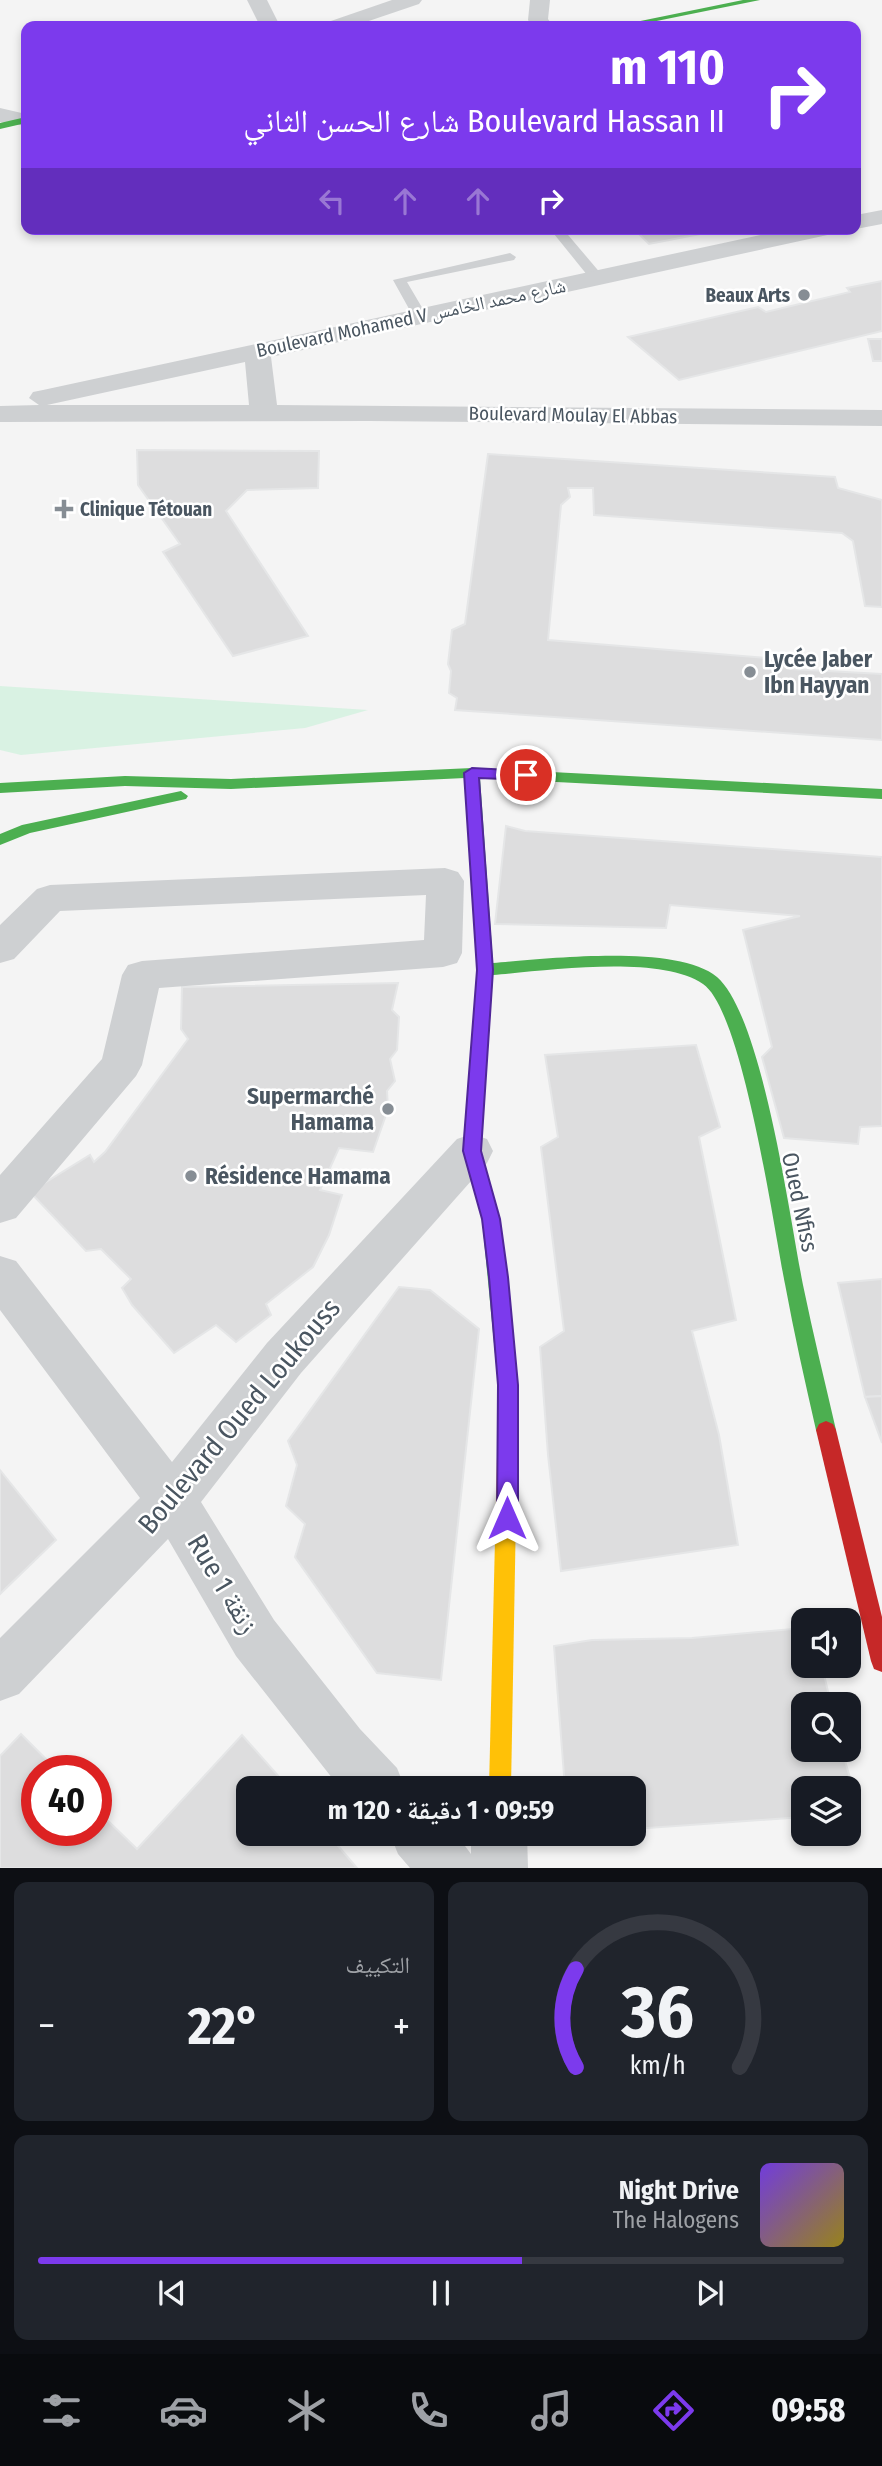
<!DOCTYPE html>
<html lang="ar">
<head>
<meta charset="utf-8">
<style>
	body { margin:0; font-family:"Fira Sans Condensed","Noto Naskh Arabic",sans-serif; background:#20242c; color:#f1f3f6; direction:rtl; height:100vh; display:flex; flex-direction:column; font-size:26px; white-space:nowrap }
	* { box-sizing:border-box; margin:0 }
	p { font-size:23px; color:#9ea1a6 }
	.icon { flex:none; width:38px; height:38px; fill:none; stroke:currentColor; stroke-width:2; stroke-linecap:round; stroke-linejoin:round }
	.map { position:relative; height:1868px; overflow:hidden; direction:ltr }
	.panel { display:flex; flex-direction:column; gap:14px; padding:14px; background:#0d0f14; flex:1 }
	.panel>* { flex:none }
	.banner { position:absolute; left:21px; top:21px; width:840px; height:214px; border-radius:14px; box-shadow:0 4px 10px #0003; direction:rtl; background:#7c3aed; color:#fff; overflow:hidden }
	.controls { position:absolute; left:791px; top:1608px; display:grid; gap:14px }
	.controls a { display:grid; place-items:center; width:70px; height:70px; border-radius:14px; background:#171b24; box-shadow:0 4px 10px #0003; font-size:35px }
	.speed { position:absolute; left:21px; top:1755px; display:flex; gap:14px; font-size:35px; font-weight:700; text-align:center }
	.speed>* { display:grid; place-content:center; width:91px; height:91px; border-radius:50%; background:#171b24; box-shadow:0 4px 10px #0003; line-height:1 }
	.speed .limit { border:10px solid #d22; background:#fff; color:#111 }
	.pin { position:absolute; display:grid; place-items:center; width:60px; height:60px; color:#fff; margin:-30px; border:4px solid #fff; border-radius:50%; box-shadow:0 2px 7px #0007 }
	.me { position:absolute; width:77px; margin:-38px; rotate:0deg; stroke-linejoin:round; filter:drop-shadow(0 0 5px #0008) }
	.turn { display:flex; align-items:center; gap:24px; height:147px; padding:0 21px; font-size:32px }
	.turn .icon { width:91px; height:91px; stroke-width:2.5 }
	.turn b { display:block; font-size:49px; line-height:60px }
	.lanes { display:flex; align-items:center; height:66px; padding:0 21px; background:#0003; justify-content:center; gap:35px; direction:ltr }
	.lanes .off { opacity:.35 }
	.big { font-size:52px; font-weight:700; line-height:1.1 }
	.panel .tile { flex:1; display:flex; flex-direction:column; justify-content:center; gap:10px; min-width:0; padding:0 24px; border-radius:14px; background:#20242c }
	.panel .dial { align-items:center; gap:0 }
	.dial svg { height:182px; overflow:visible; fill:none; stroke:#363941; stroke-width:7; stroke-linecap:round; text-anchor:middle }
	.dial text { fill:#f1f3f6; stroke:none }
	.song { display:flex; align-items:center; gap:21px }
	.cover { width:84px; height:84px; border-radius:10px; background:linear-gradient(135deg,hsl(260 70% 55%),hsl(50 70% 35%)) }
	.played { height:7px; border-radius:4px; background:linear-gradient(90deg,#7c3aed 60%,#363941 60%) }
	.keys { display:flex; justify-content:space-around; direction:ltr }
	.heat { display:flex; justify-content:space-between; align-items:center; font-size:38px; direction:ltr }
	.panel .tiles { flex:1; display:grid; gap:14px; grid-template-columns:1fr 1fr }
	.tile:last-child { grid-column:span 2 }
	.trip { position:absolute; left:236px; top:1776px; width:410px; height:70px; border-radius:14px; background:#171b24; box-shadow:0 4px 10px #0003; font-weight:700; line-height:70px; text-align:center; direction:rtl }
	.tabs { display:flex; height:112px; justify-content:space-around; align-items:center; background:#090b0e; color:#9ea1a6 }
	.tabs .icon { width:49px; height:49px }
	.tabs .active { color:#7c3aed }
	.tabs b { font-size:32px; color:#f1f3f6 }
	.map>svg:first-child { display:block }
	.green { fill:#d9f2e3 }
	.building { fill:#ddddde; stroke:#e5e6e7; stroke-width:2 }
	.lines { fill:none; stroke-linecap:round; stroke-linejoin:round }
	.lane { fill:#ced0d2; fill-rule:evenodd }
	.street { fill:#ced0d2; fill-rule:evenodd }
	.fast { fill:#4caf50; fill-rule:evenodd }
	.slow { fill:#ffc107; fill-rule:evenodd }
	.jam { fill:#c62828; fill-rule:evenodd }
	.route { fill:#7c3aed; stroke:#51269a; stroke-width:2 }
	.poi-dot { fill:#868d94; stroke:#fff; stroke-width:2.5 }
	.labels { text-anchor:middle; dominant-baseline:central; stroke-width:5; stroke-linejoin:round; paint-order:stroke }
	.far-poi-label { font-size:19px; font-weight:bold; fill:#4a5661; stroke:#fff; text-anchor:end }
	.far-street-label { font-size:19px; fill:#4a5661; stroke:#fff }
	.poi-label { font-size:23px; font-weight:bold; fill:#4a5661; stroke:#fff; text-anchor:start }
	.street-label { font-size:23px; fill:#4a5661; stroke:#fff }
	.near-street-label { font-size:28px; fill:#4a5661; stroke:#fff }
</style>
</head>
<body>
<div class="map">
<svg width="882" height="1868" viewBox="0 0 882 1868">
	<rect width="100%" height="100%" fill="#f4f4f4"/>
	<polygon class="green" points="0,686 368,710 305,728 21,755 0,750"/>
	<g class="building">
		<polygon points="634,229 726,229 649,244"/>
		<polygon points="882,281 882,331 679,380 628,337 758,307 766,312 850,292 847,288"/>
		<polygon points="868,339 882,339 882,361 873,361"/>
		<polygon points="137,450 319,451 318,488 247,490 226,511 308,636 233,656 163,552 180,544 138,485"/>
		<polygon points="488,454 835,477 838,488 882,500 882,607 865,606 853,541 842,533 594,515 593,488 568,488 570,497 561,505 548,640 779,659 791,669 882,674 882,740 455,710 457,698 449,693 451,671 448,664 452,630 465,624"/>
		<polygon points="506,826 525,831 882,857 882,1126 860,1127 858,1144 784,1138 762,1057 772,1047 743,930 800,916 670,905 666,928 495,924"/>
		<polygon points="398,983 392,1010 399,1017 397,1050 390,1059 395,1081 387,1091 388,1109 373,1152 339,1148 320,1190 342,1195 329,1235 313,1267 266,1304 271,1315 236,1342 216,1325 174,1353 132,1305 122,1288 131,1279 101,1249 86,1251 30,1192 90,1155 94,1162 105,1152 188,1039 181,1029 182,987"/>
		<polygon points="696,1045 720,1127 699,1137 736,1320 692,1331 719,1435 738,1545 561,1571 548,1455 540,1347 564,1331 541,1147 558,1137 545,1055"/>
		<polygon points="882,1279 882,1396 865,1397 838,1283"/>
		<polygon points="399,1287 430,1290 479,1329 441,1680 377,1673 295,1557 305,1524 286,1506 297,1465 288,1441"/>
		<polygon points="882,1396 882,1443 865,1397"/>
		<polygon points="0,1470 56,1540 0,1594"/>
		<polygon points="803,1628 803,1666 822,1666 831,1704 803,1704 803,1750 842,1750 860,1813 849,1814 849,1788 803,1788 803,1817 634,1829 634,1788 565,1788 554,1646 592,1640 692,1638"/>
		<polygon points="21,1734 58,1771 37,1771 37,1830 96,1830 96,1809 137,1849 242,1735 289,1788 248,1788 248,1834 328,1834 357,1868 0,1868 0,1756"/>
	</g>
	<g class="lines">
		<g class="lane">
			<polygon points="550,229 563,229 602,275 602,281 592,281"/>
			<polygon points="510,253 516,257 514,260 407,282 427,316 420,320 413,316 393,280"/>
		</g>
		<g class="street">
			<polygon points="247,0 267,0 280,26 260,26"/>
			<polygon points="392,0 422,0 419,4 354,26 325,26 328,22"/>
			<polygon points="530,0 550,0 548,19 553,26 532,26 528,20"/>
			<polygon points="0,108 26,114 26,126 0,122"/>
			<polygon points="882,210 882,224 856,229 856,215"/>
			<path d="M788 229H835L832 234 823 236 271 357 277 405 882 410V426L369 421 0 422V406L39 405 29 398 33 392 43 390ZM245 362 249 405H47Z"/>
			<polygon points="445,868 458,872 464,881 462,953 457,963 443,967 159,988 142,1065 136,1076 16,1218 0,1223 0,1175 102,1059 122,975 128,965 142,961 424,940 426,895 60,911 14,959 0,963 0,925 37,889 50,885"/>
			<polygon points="472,1134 487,1139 493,1151 487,1163 301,1373 201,1502 274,1620 360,1729 397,1768 405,1788 340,1788 236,1656 168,1539 19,1694 0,1701 0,1638 140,1498 0,1310 0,1256 16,1261 172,1462 267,1343 457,1139"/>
			<polygon points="390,1834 456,1834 471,1854 471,1834 527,1834 528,1868 410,1868 398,1854"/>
		</g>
		<g class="fast">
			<polygon points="743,0 760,0 632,26 616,26"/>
			<polygon points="26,117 26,123 0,129 0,123"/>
			<path d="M472 768 882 789V799L480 778 493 963C544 959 677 943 717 977 763 1017 790 1220 803 1285 813 1334 825 1382 836 1430L833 1436 826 1439 819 1436 816 1430C805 1382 794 1333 785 1284 774 1230 743 1011 703 984 659 954 545 971 493 975L481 1151 500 1219 518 1385 517 1457 514 1463 507 1466 500 1463 497 1457 498 1385 482 1219 463 1151 477 970 465 778 231 789 125 786 0 793V783L125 776 231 779Z"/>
			<polygon points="181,791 188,796 186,799 30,833 0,845 0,834 22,825"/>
		</g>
		<polygon class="slow" points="507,1448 514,1451 517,1457 511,1788 489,1788 497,1457 500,1451"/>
		<polygon class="jam" points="826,1421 833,1424 836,1430 882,1617 882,1672 874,1669 871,1661 816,1430 819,1424"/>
	</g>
	<polygon class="route" points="472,768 526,771 533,775 526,780 479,778 493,970 481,1151 500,1219 508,1277 518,1385 518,1518 515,1525 507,1528 500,1525 497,1518 498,1385 489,1277 482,1219 463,1151 477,970 464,773"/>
	<g class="poi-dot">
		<circle cx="804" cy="295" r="7"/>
		<path d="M60.5 498.5h7v7h7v7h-7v7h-7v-7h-7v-7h7z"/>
		<circle cx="750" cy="672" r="7"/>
		<circle cx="388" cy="1109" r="7"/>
		<circle cx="191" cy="1176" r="7"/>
	</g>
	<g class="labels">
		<g class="far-poi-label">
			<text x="790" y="295">Beaux Arts</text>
			<text x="80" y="509" text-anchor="start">Clinique Tétouan</text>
		</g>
		<g class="far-street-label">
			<text transform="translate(411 318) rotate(-12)">Boulevard Mohamed V شارع محمد الخامس</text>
			<text transform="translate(573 415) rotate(1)">Boulevard Moulay El Abbas</text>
		</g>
		<g class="poi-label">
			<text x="764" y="659">Lycée Jaber<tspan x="764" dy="26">Ibn Hayyan</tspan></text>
			<text x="374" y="1096" text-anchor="end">Supermarché<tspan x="374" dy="26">Hamama</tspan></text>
			<text x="205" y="1176">Résidence Hamama</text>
		</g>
		<g class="street-label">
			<text transform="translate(800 1202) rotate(78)">Oued Nfiss</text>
		</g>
		<g class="near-street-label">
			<text transform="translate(239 1416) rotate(-50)">Boulevard Oued Loukouss</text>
			<text transform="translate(223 1584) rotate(59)">Rue 1 زنقة</text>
		</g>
	</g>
</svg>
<div class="controls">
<a><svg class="icon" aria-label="sound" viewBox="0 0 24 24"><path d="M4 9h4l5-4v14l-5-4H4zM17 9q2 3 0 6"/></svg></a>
<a><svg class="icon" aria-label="search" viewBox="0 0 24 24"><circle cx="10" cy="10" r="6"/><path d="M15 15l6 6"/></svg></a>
<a><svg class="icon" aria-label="layers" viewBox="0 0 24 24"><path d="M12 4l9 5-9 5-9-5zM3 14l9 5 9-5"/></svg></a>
</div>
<div class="speed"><div class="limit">40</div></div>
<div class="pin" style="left:526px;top:775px;background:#d93025"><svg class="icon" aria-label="arrive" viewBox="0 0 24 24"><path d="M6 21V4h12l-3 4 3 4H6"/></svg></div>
<svg class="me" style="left:507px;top:1518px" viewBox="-20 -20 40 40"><path d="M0-17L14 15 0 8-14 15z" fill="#7c3aed" stroke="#fff" stroke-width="4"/></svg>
<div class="trip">09:59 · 1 دقيقة · 120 m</div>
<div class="banner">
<div class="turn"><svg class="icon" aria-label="right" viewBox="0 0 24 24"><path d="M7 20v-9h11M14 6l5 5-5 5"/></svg><div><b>110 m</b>Boulevard Hassan II شارع الحسن الثاني</div></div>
<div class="lanes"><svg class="icon off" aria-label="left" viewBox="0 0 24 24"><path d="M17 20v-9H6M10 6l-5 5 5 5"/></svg><svg class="icon off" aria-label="ahead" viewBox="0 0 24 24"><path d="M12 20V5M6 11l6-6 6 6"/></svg><svg class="icon off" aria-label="ahead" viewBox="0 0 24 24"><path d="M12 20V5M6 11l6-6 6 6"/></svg><svg class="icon" aria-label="right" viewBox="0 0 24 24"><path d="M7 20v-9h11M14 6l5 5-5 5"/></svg></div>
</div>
</div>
<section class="panel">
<div class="tiles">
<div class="tile dial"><svg viewBox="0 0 100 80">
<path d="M14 69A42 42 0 1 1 86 69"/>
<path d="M14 69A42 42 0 0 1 14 26" stroke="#7c3aed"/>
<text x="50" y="56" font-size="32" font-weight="700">36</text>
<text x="50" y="72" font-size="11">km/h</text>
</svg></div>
<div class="tile"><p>التكييف</p>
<div class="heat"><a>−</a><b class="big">22°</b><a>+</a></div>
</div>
<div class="tile">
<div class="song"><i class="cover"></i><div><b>Night Drive</b><p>The Halogens</p></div></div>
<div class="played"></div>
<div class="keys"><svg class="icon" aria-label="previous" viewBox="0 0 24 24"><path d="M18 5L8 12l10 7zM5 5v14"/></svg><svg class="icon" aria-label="pause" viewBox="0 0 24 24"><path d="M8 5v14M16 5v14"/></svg><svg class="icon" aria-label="next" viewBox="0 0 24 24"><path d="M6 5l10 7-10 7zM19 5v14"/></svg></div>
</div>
</div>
</section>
<nav class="tabs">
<b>09:58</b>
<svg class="icon active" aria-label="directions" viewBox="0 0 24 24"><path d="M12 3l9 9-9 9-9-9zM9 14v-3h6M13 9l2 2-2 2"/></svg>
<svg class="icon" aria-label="music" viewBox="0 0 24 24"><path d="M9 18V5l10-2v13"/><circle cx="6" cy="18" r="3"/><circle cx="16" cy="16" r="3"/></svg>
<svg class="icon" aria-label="phone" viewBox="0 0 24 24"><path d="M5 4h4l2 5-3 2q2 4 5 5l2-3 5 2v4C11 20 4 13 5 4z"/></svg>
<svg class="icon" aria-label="climate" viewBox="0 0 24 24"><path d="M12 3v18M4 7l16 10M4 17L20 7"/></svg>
<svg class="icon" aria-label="car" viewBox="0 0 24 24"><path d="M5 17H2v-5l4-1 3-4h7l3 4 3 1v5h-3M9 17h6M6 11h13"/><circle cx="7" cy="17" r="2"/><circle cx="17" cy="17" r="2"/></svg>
<svg class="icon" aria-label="filters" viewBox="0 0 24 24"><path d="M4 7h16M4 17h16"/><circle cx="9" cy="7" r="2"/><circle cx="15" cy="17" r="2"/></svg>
</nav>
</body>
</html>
